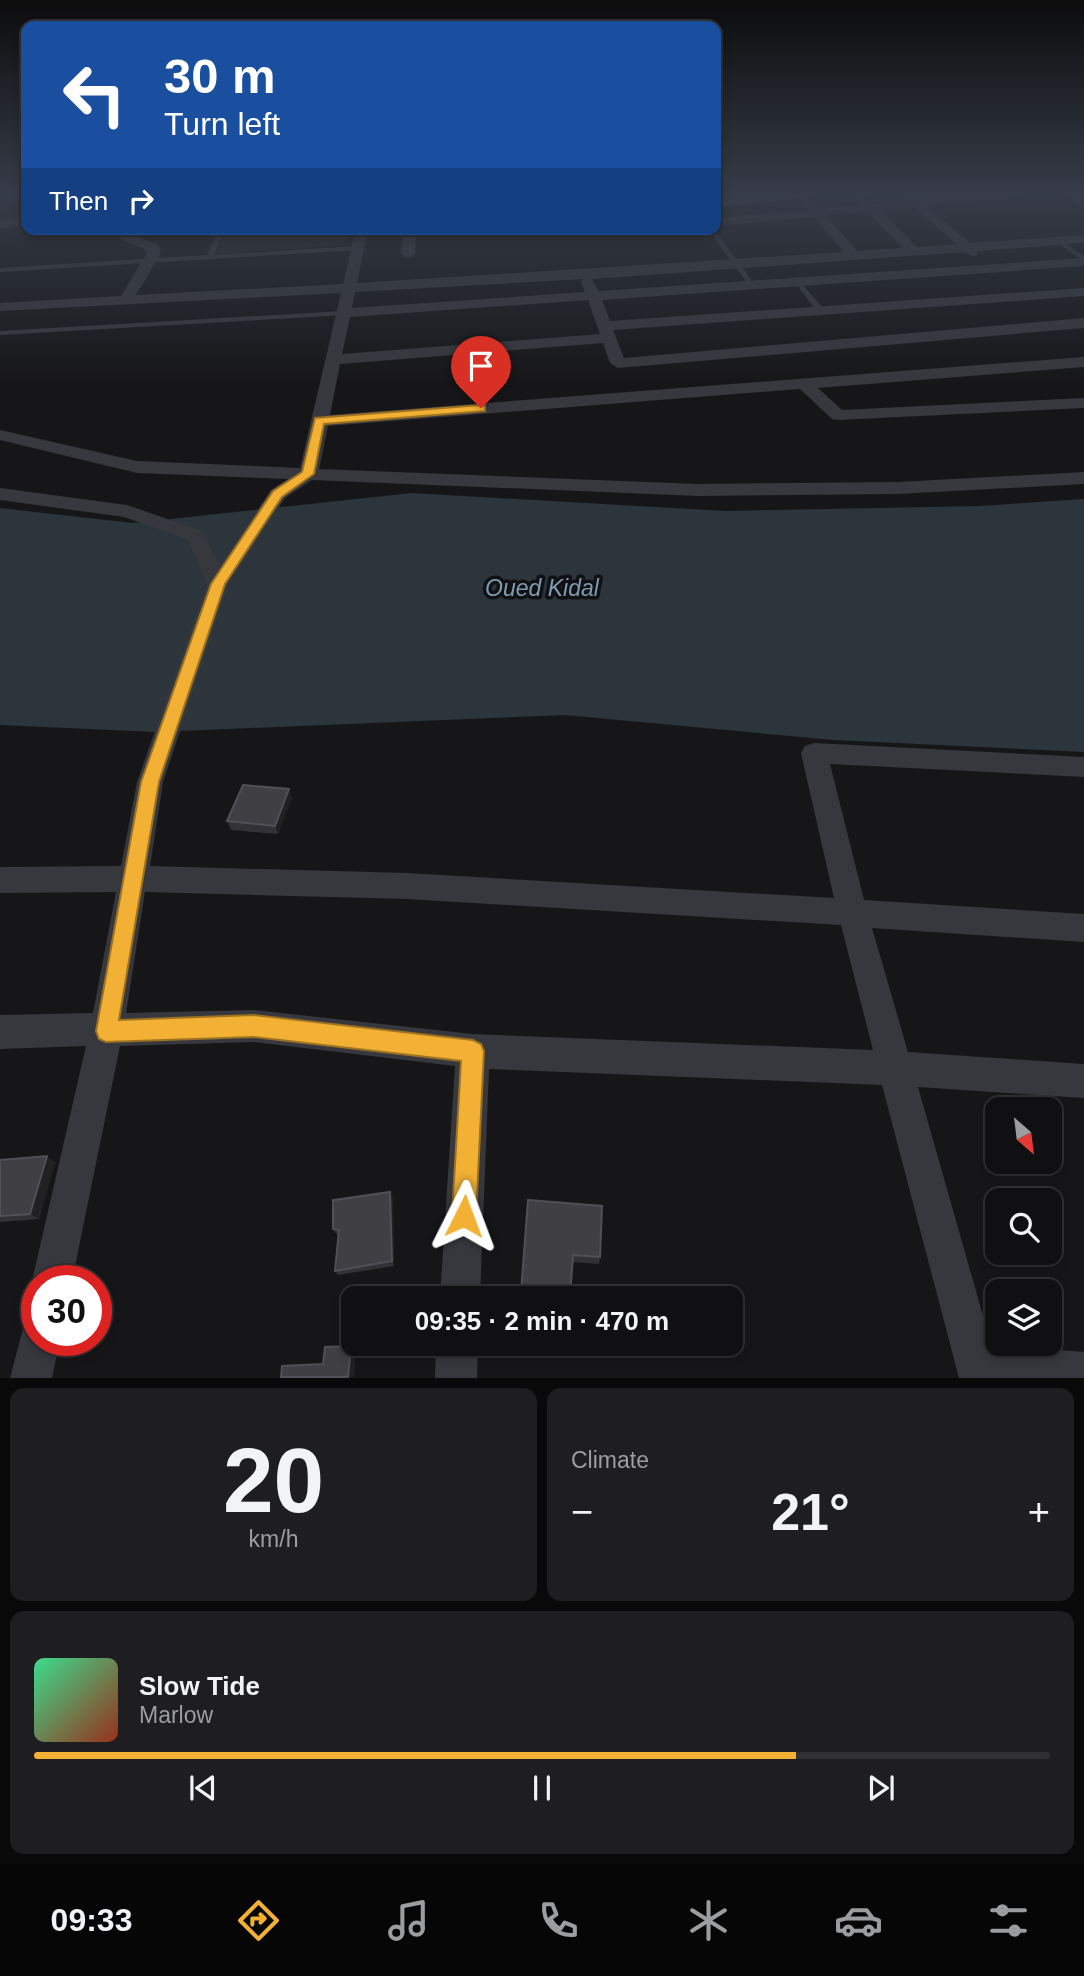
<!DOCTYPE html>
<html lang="en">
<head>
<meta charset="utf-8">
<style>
	body { margin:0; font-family:Arial,sans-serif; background:#1e1e20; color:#f1f3f6; height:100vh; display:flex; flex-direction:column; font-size:26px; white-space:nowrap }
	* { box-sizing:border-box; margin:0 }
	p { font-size:23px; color:#9c9d9f }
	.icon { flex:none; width:38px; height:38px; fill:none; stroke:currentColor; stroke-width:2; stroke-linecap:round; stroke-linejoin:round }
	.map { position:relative; height:1378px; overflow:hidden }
	.details { display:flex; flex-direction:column; gap:10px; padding:10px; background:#09090a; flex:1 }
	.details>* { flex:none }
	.guide { position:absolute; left:21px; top:21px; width:700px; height:214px; border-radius:14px; box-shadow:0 4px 10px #0003,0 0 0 2px #303032; background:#1a4fa0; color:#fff; overflow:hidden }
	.needle { width:46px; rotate:152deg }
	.controls { position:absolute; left:985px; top:1097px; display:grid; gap:14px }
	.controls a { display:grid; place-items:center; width:77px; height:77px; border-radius:14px; background:#101012; box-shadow:0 4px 10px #0003,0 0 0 2px #303032; font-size:35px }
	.speed { position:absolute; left:21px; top:1265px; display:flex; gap:14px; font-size:35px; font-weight:700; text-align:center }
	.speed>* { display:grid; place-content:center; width:91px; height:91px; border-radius:50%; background:#101012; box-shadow:0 4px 10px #0003,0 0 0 2px #303032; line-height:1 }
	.speed .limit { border:10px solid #d22; background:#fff; color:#111 }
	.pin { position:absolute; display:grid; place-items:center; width:60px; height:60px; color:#fff; margin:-72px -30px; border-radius:50% 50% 50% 0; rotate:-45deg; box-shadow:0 0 7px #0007 }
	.pin .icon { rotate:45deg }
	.me { position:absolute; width:77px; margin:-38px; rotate:3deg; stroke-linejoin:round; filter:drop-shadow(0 0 5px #0008) }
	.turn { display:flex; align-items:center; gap:24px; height:147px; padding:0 28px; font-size:32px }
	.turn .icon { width:91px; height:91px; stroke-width:2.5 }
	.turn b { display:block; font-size:49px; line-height:60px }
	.then { display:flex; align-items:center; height:66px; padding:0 28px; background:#0003; gap:14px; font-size:26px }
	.big { font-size:52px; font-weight:600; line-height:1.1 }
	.details .tile { flex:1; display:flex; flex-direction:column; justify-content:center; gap:10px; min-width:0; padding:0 24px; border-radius:14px; background:#1e1e20 }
	.details .dial { align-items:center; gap:0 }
	.dial b { font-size:91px; line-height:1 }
	.song { display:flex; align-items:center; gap:21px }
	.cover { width:84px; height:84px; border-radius:10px; background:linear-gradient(135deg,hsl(150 70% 55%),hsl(10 70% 35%)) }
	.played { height:7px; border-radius:4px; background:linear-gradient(90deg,#f2b134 75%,#303032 75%) }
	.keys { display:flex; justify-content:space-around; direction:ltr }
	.heat { display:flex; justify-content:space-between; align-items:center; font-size:38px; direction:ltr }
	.details .tiles { flex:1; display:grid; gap:10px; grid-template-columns:1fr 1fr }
	.tile:last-child { grid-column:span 2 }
	.trip { position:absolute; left:341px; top:1286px; width:402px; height:70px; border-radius:14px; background:#101012; box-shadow:0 4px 10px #0003,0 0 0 2px #303032; font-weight:600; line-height:70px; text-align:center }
	.dock { display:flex; height:112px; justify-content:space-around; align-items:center; background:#060607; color:#9c9d9f }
	.dock .icon { width:49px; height:49px }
	.dock .active { color:#f2b134 }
	.dock b { font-size:32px; color:#f1f3f6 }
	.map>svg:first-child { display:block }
	.built { fill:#222225 }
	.water { fill:#2c353c }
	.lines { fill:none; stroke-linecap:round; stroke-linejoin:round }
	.lane { fill:#37383d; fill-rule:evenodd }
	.street { fill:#37383d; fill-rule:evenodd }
	.primary { fill:#53555c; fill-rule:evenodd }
	.wall { fill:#323236 }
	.shaded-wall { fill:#212124 }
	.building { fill:#3f3f44; stroke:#4f5156; stroke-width:2 }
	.route { fill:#f2b134; stroke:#9d7322; stroke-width:2 }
	.labels { text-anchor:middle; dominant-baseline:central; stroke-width:7; stroke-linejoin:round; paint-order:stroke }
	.water-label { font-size:23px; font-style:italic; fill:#7f9bb3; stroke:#111113 }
</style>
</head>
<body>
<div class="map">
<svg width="1084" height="1378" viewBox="0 0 1084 1378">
	<rect width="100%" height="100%" fill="#161618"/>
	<polygon class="built" points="227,229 352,229 348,245 217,254"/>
	<polygon class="water" points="412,493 725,511 979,506 1084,499 1084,752 833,740 565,715 156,732 0,725 0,508 133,523"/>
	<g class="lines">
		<g class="lane">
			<polygon points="220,229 226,229 214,255 357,246 360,248 357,250 0,272 0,268 207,255"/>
			<polygon points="708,229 714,229 756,286 754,287 750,287"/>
			<polygon points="1056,240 1060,240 1084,256 1084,261 1056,242"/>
			<polygon points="797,283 801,283 823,308 823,312 817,312 797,285"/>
			<polygon points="343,311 346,311 346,315 0,335 0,331"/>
		</g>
		<g class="street">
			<path d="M794 193H806L820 209 861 205 856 199 862 195 873 204 907 201 904 197 910 193 920 199 991 193H1033L1027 197 927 206 970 243 1084 235V243L978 251 977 255 972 256 964 252 592 279 599 291 1084 258V266L602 300 610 321 1084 288V296L613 330 624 358 1084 318V328L618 368 610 363 603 343 340 364 330 415 1084 357V367L818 388 842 410 1084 398V408L838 420 832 419 800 389 328 426 319 469 698 484 898 482 1084 472V484L898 494 698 496 312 480 285 498 229 584 163 782 150 866 407 873 834 898 801 753 805 746 814 743 1084 757V777L830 764 864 900 1084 914V942L872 928 908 1052 1084 1064V1098L918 1087 991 1344 1084 1352V1378H959L882 1085 489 1069 480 1298H440L455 1066 253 1042 120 1046 72 1281H37V1292L32 1281 86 1046 0 1049V1015L93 1013 116 892 0 893V867L121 866 137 782 207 584 187 539 124 517 0 500V488L127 505 202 531 220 565 271 490 288 479 137 473 0 440V430L137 461 300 468 341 293 0 311V303L121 296 147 253V250L122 240 120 233 122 229H135L133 235 158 245 161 253 136 295 343 284 356 229H368L357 283 844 252 814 217 716 226V218L808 210ZM914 207 956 244 917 247 880 210ZM867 212 903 248 857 251 826 215ZM583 279 581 282 585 292 352 308 355 292ZM588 300 600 334 342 354 350 317ZM145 892 407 899 841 925 873 1050 473 1034 253 1010 126 1013Z"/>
			<polygon points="1060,193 1074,193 1084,199 1084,208"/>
			<polygon points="26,216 26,224 0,229 0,221"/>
			<polygon points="404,229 416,229 415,254 408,258 401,254"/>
			<polygon points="37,1320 37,1340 60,1340 52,1378 10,1378 24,1325"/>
			<polygon points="436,1344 478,1344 477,1378 435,1378"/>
		</g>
		<polygon class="primary" points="741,193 803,193 794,199 716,207 716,195"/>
	</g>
	<g class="wall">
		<polygon points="289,789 292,798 278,834 231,830 227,821"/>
		<polygon points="0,1160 55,1162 39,1219 0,1222"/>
		<polygon points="393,1197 394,1266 338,1275 335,1271 338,1234 336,1234 333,1229"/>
		<polygon points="528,1200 600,1257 599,1264 572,1262 570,1298 521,1298 521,1292"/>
	</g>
	<g class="shaded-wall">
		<polygon points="289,789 292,798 278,834 275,826"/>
		<polygon points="47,1156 55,1162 39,1219 30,1214"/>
		<polygon points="390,1192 393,1197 394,1266 392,1261"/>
		<polygon points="351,1346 356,1350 354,1377 348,1377"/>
	</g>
	<g class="building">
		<polygon points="243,785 289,789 275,826 227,821"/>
		<polygon points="47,1156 30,1214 0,1216 0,1160"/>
		<polygon points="390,1192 392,1261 335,1271 339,1230 333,1229 333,1200"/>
		<polygon points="528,1200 602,1206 600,1257 573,1255 570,1297 521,1292"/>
		<polygon points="351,1346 348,1377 281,1377 282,1366 323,1364 325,1347"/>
	</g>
	<linearGradient id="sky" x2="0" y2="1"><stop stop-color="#0c0c0d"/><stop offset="0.5" stop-color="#363c48"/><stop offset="1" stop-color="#363c48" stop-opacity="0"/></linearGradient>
	<rect width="1084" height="386" fill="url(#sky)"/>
	<polygon class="route" points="481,405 485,406 485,411 324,424 314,474 282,497 225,584 159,782 119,1020 253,1015 473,1040 481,1044 484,1051 476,1216 473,1225 464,1228 455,1225 452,1216 461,1061 253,1037 106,1042 99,1039 96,1031 141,782 211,584 273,491 302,472 315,418"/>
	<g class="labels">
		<g class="water-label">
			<text x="542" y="588">Oued Kidal</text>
		</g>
	</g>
</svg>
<div class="controls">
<a><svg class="needle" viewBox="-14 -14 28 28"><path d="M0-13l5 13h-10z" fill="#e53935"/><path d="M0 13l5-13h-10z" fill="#9c9d9f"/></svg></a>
<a><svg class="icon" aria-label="search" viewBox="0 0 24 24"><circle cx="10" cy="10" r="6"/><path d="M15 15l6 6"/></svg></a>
<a><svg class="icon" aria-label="layers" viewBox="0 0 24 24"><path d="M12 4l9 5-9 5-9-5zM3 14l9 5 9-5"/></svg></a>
</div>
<div class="speed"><div class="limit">30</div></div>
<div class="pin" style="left:481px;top:408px;background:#d93025"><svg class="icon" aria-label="arrive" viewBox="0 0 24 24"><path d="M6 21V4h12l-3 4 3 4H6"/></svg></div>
<svg class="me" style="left:464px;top:1216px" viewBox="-20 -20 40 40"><path d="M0-17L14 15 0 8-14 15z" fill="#f2b134" stroke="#fff" stroke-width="4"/></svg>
<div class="trip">09:35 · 2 min · 470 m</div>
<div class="guide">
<div class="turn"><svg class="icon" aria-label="left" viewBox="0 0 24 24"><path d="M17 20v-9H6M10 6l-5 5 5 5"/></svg><div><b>30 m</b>Turn left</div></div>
<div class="then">Then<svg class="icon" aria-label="right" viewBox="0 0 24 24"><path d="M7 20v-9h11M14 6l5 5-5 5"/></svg></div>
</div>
</div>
<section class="details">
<div class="tiles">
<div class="tile dial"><b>20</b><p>km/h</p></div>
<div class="tile"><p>Climate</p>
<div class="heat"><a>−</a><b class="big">21°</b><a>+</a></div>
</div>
<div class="tile">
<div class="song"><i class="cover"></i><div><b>Slow Tide</b><p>Marlow</p></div></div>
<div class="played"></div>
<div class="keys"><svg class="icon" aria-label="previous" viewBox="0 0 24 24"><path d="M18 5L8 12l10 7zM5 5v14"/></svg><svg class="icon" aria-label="pause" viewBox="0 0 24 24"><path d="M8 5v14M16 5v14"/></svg><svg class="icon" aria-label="next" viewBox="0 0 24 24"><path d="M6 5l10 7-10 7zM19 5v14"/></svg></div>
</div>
</div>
</section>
<nav class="dock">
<b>09:33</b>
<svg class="icon active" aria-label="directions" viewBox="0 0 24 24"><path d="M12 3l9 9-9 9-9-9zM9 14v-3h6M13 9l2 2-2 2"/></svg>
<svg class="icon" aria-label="music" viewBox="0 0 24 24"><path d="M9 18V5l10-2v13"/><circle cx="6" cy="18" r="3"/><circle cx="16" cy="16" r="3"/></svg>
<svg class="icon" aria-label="phone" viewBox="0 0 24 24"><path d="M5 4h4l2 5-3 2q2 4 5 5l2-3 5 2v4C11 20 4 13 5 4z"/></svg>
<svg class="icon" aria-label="climate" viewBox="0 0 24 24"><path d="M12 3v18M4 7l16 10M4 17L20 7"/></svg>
<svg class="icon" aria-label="car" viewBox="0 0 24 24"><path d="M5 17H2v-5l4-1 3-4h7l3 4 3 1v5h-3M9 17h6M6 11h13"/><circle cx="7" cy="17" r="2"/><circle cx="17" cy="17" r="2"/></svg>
<svg class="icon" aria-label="filters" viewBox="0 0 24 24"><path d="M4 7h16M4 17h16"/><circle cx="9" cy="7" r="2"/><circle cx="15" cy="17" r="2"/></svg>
</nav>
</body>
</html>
